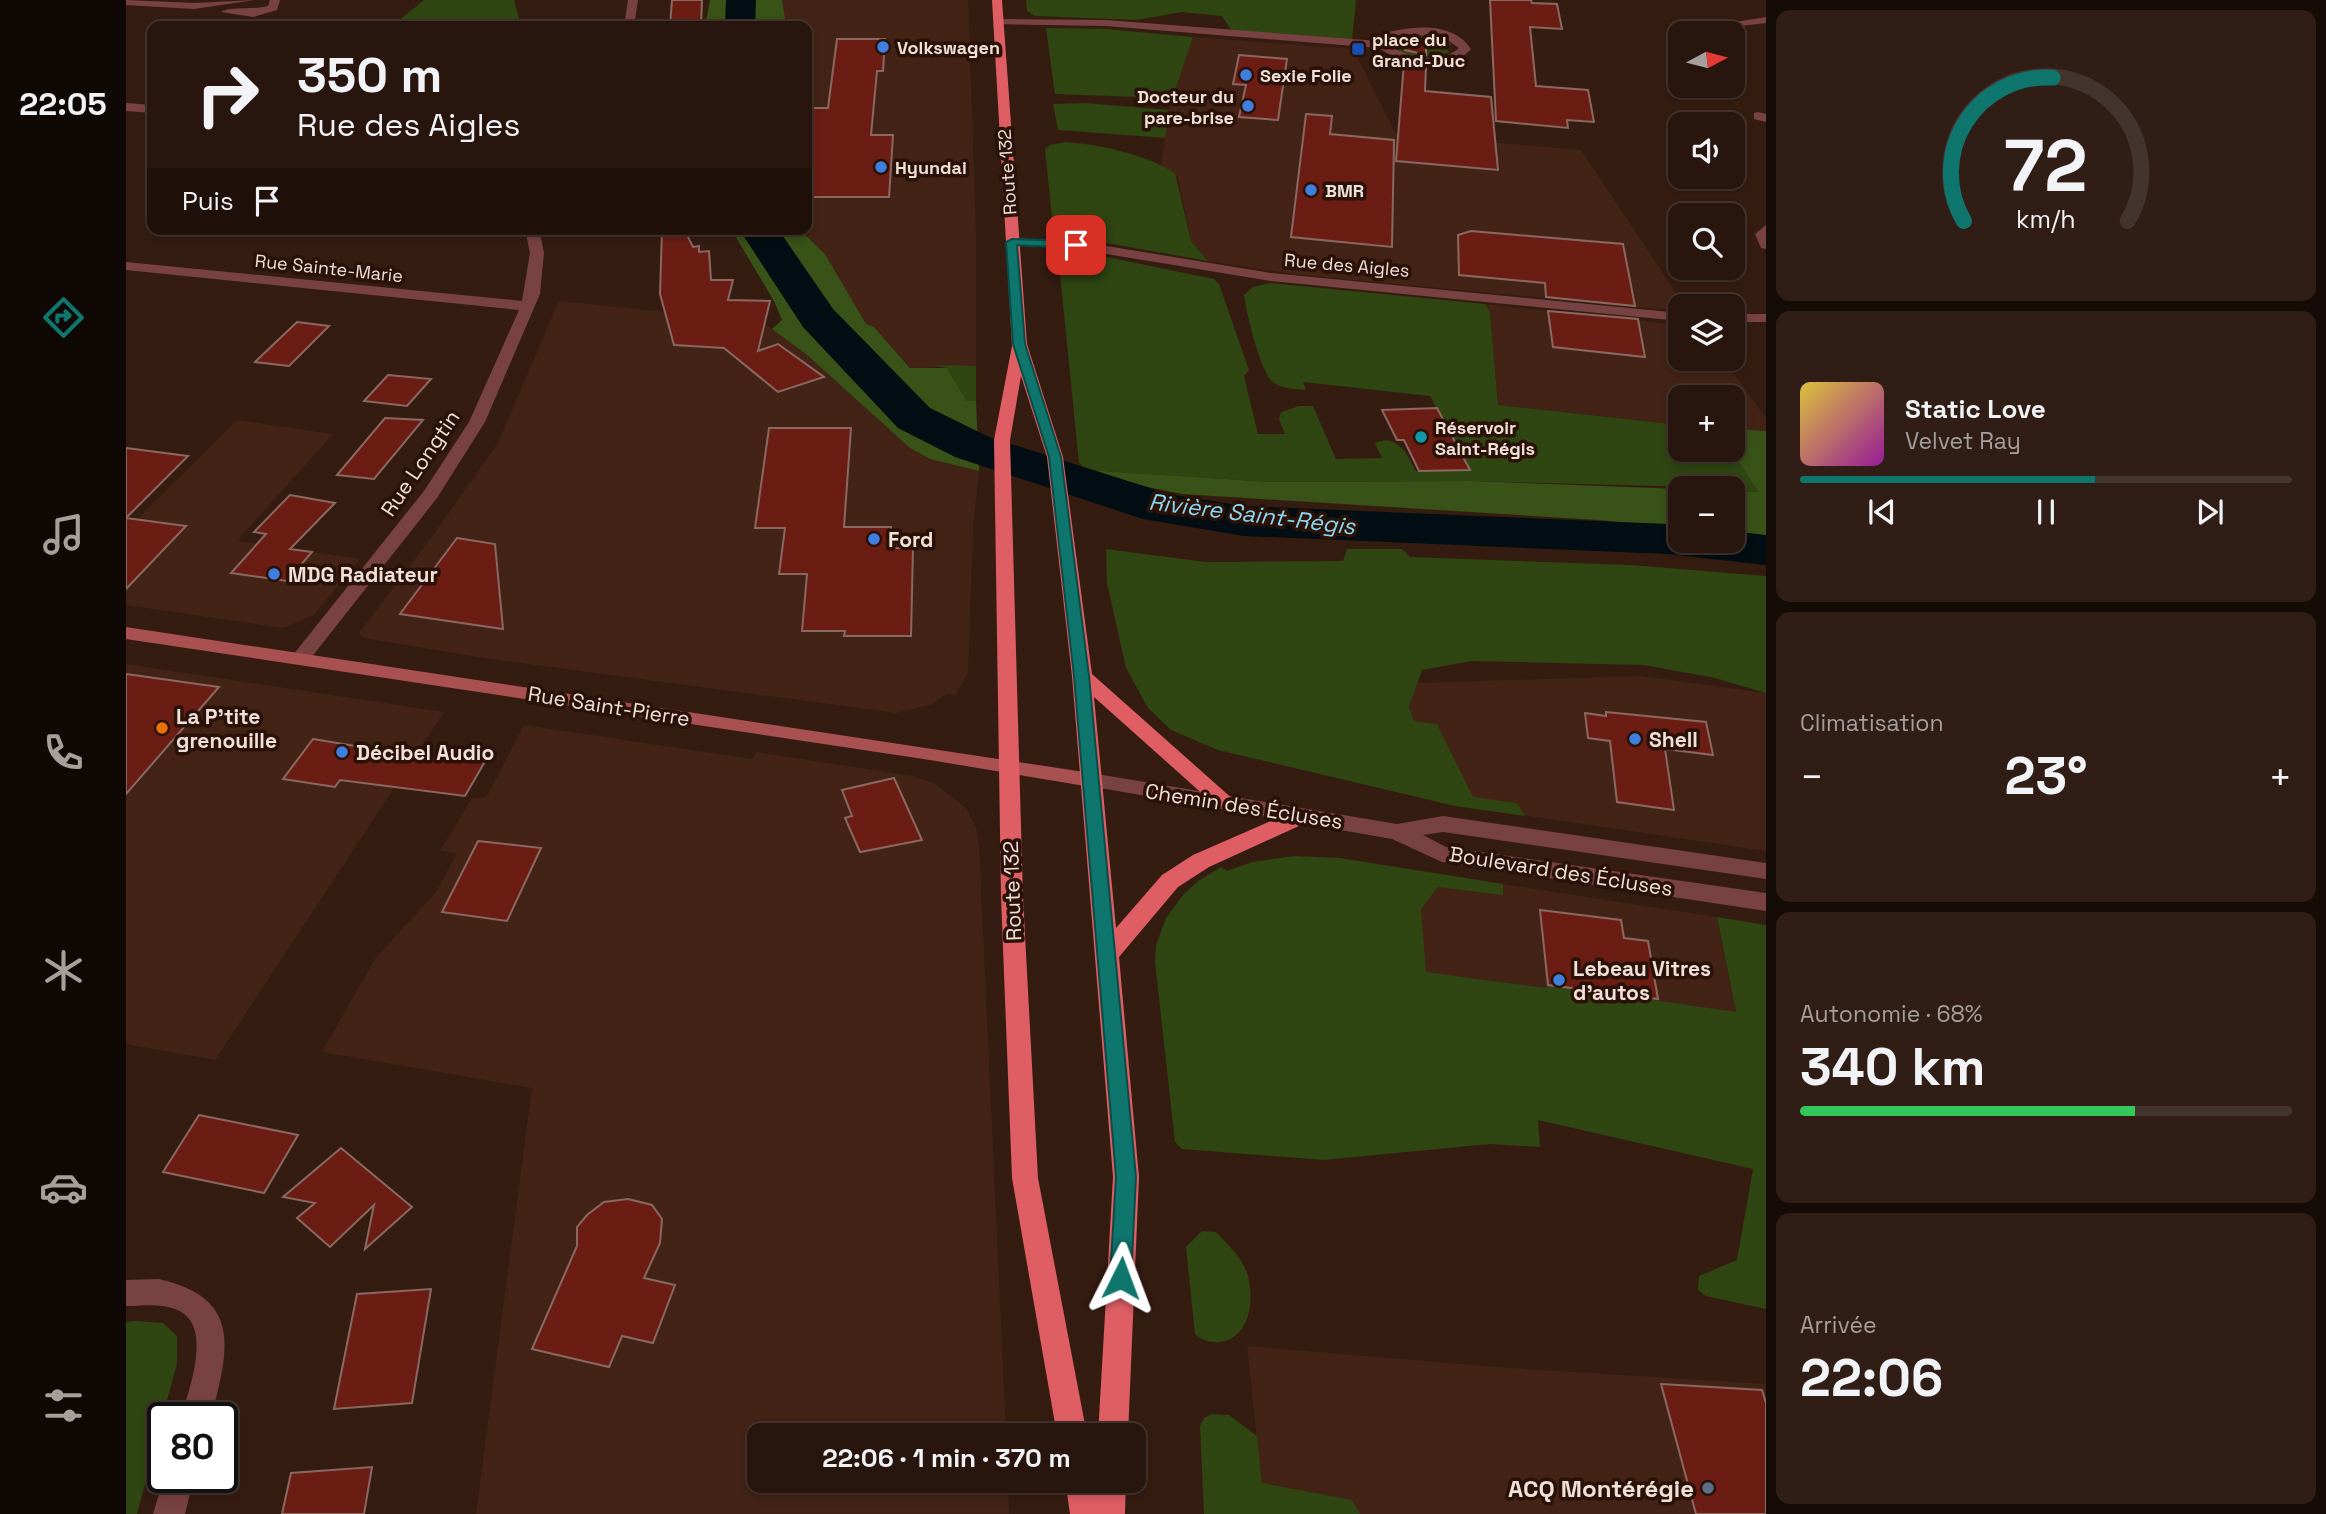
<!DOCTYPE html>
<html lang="fr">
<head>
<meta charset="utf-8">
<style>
	body { margin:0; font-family:"Space Grotesk",sans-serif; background:#301e16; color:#f1f3f6; height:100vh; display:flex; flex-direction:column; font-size:26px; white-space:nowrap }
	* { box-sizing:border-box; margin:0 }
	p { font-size:23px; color:#a59f9d }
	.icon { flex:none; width:38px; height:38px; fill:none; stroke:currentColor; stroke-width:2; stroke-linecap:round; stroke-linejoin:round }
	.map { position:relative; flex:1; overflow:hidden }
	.sheet { display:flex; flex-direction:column; gap:10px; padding:10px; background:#160c07; width:560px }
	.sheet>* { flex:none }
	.guide { position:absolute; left:21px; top:21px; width:665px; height:214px; border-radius:14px; box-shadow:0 4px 10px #0003,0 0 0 2px #44342e; background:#28150d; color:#f1f3f6; overflow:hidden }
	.needle { width:46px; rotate:83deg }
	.controls { position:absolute; left:1542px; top:21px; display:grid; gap:14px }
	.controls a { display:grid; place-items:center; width:77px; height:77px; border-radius:14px; background:#28150d; box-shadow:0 4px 10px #0003,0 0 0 2px #44342e; font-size:35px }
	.speed { position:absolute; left:21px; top:1402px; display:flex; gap:14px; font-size:35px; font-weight:700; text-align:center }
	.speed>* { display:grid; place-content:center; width:91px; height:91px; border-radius:50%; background:#28150d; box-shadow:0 4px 10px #0003,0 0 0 2px #44342e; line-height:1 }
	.speed .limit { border:4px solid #111; border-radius:10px; background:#fff; color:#111 }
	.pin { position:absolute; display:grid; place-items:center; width:60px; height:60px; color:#fff; margin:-30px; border-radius:14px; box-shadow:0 4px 10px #0006 }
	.me { position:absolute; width:77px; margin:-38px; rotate:3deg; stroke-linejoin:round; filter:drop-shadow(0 0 5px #0008) }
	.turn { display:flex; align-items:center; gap:24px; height:147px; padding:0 35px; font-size:32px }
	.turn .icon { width:91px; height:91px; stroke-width:2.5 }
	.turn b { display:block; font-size:49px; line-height:60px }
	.then { display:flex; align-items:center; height:66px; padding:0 35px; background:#0003; gap:14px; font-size:26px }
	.big { font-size:52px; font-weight:700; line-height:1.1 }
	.sheet .card { flex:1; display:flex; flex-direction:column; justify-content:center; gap:10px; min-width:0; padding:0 24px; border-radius:14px; background:#301e16 }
	.sheet .dial { align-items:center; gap:0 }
	.dial svg { height:182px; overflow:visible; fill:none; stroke:#44342e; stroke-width:7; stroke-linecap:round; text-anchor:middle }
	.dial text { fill:#f1f3f6; stroke:none }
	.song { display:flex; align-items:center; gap:21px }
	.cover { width:84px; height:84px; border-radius:10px; background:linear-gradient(135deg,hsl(50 70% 55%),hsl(300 70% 35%)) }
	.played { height:7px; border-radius:4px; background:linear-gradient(90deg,#0f766e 60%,#44342e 60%) }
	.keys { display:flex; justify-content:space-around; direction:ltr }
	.heat { display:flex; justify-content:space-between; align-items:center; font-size:38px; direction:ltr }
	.charge { height:10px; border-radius:5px; background:linear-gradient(90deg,#34c759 68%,#44342e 0) }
	.trip { position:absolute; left:621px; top:1423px; width:399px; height:70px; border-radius:14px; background:#28150d; box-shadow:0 4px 10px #0003,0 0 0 2px #44342e; font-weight:700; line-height:70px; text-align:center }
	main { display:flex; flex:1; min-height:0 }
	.menu { display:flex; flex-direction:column; width:126px; justify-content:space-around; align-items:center; background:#100805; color:#a59f9d }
	.menu .icon { width:49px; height:49px }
	.menu .current { color:#0f766e }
	.menu b { font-size:32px; color:#f1f3f6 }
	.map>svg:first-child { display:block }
	.built { fill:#432315 }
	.green { fill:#2f4512 }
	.forest { fill:#385217 }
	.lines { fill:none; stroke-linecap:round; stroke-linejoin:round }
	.river { fill:#020e13; fill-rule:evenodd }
	.building { fill:#6b1d14; stroke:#8a6862; stroke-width:2 }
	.minor { fill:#794242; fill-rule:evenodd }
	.tertiary { fill:#794242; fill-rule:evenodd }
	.secondary { fill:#a95053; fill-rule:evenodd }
	.trunk { fill:#de5e64; fill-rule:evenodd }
	.route { fill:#0f766e; stroke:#0a4d48; stroke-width:2 }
	.shop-dot { fill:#3f7fe0; stroke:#2a1208; stroke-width:2.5 }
	.transit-dot { fill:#1a4fb4; stroke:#2a1208; stroke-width:2.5 }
	.culture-dot { fill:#0f9aa8; stroke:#2a1208; stroke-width:2.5 }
	.food-dot { fill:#e8710a; stroke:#2a1208; stroke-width:2.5 }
	.service-dot { fill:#5c6f8a; stroke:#2a1208; stroke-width:2.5 }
	.labels { text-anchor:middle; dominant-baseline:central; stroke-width:7; stroke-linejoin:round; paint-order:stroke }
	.far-poi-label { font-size:18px; font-weight:bold; fill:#f1e0d8; stroke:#2a1208; text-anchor:start }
	.far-street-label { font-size:18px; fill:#f1e0d8; stroke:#2a1208 }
	.street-label { font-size:21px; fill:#f1e0d8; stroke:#2a1208 }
	.poi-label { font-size:21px; font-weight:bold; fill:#f1e0d8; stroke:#2a1208; text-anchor:start }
	.water-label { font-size:23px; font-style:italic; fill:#8bd7f4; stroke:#2a1208 }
	.near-poi-label { font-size:24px; font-weight:bold; fill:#f1e0d8; stroke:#2a1208; text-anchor:end }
</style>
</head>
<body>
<main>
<nav class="menu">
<b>22:05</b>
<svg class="icon current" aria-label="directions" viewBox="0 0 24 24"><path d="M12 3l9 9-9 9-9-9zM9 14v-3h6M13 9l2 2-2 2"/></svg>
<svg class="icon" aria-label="music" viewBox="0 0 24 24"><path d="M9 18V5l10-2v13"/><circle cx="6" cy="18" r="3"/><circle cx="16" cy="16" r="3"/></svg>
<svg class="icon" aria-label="phone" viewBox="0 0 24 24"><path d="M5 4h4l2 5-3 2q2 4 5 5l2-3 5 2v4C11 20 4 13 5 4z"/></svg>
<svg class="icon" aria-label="climate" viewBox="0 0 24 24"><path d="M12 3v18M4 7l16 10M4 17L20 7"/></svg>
<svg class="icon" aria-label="car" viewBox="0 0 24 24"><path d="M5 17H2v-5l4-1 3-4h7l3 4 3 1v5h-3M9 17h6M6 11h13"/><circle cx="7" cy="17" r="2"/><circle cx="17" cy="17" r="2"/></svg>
<svg class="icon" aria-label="filters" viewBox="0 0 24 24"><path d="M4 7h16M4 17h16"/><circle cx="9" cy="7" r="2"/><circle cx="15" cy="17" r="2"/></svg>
</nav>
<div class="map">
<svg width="1640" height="1514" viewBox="0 0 1640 1514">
	<rect width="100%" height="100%" fill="#351c11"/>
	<g class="built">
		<polygon points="656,0 842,0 850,234 850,366 785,368 748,327 740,325 699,254 673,229 681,229 681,26 650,26 660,24"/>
		<polygon points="1067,37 1227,49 1270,134 1455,150 1559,306 1554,306 1554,311 1166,274 1082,261 1065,241 1052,177 1035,165 1043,110"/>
		<polygon points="433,301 637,322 681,355 784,448 804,459 853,471 847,527 842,672 829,696 822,693 804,705 770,713 358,658 238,638 233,633 308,534 372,443"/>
		<polygon points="1359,304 1554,325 1554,359 1597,359 1640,418 1640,431 1607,429 1606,397 1554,397 1554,425 1372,405 1364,312"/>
		<polygon points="111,420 207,434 111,541 234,559 188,615 158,628 0,605 0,530"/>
		<polygon points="0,664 318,712 89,1060 0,1044"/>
		<polygon points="1515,676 1640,693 1640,851 1315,803 1283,707 1291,683"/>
		<polygon points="398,725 626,759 630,752 787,776 808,783 840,808 850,827 853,847 880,1435 634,1435 634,1480 882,1481 883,1514 350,1514 406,1088 196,1052 249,959 310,892 331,853 314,851 346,798 360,798"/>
		<polygon points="1287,870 1591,917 1610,1013 1296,975"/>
		<polygon points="1121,1346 1383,1368 1640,1384 1640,1514 1139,1514"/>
	</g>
	<g class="green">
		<polygon points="298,0 388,0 395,26 266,26"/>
		<polygon points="900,0 1230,0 1226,40 1105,30 1096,16 1056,12 1011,20 909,16 901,11"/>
		<polygon points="920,28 980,29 1067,37 1048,94 1011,97 929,94"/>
		<path d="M1289 34 1310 36 1326 44 1317 47 1324 52C1308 59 1276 59 1265 43L1272 37Z"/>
		<polygon points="958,103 1043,110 1039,138 932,130 927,104"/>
		<path d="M940 142C976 145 1018 154 1049 173L1065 241 1082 261 952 238 927 227 919 149 924 145Z"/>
		<path d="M981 257 1088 279 1093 284 1123 370 1118 376 1132 434H1159L1153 419 1155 412 1173 406H1187L1210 459 1256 458 1249 443C1272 433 1281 454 1290 471L1343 470 1304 396 1177 382 1180 390C1170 389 1157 389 1148 383 1135 376 1120 311 1118 295L1127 287 1143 283 1359 304 1364 312 1372 405 1554 425V450H1605L1634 492 1607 491 1606 488 1345 481 1145 482 961 470 953 463 933 264 950 258Z"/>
		<polygon points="806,365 850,366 850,401 841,401 821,368"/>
		<polygon points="980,549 1080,562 1217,561 1221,549 1276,549 1284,557 1504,565 1640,576 1640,693 1589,678 1518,665 1345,661 1296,670 1283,707 1288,721 1311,724 1347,797 1391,803 1399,816 1329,806 1092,750 1045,730 1022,708 1000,668 981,583"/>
		<polygon points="1168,856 1214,858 1377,884 1377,895 1312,887 1295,909 1300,972 1419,988 1423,985 1610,1012 1591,917 1640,925 1640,1309 1580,1296 1572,1290 1573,1276 1611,1260 1627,1169 1412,1120 1414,1147 1364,1144 1197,1160 1056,1149 1049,1142 1029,962 1030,945 1040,918 1057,895 1072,881 1095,867 1101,871 1126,862"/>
		<path d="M1076 1231 1090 1232C1103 1246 1120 1261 1123 1281 1128 1305 1122 1338 1094 1342 1085 1343 1075 1340 1069 1334L1060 1247Z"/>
		<polygon points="9,1321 37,1323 51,1336 51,1363 11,1514 0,1514 0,1322"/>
		<polygon points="1086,1414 1103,1415 1131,1436 1136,1483 1226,1500 1234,1514 1078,1514 1074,1426 1078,1418"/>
	</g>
	<g class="forest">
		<polygon points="584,0 656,0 660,24 579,26"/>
		<polygon points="605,229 673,229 699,254 740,324 748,327 784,368 821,368 841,401 850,401 853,471 804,459 784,448 681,355 646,329 656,320 648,301"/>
		<polygon points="1607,429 1640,431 1640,537 1607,533 1607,491 1633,492 1605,450"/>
		<polygon points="961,470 1145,482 1345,481 1554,489 1554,528 1472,520 1056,494 1006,484"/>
	</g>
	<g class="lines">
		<g class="river">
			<polygon points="600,0 630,0 629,26 599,26"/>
			<polygon points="613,229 652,229 707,309 804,408 863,437 1043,494 1118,506 1542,524 1554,525 1554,541 1606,541 1606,531 1640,535 1640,565 1542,554 1118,536 1017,519 829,457 772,428 677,327"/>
		</g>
	</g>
	<g class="building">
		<polygon points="546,0 576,0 575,26 544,26"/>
		<polygon points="1364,0 1405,0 1406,3 1431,4 1436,29 1404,27 1410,86 1462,90 1468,122 1441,120 1442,128 1370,121"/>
		<polygon points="711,39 759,39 757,71 751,71 745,135 767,135 763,197 681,197 681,134 685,108 702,108"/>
		<polygon points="1279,40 1300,41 1300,55 1279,50"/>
		<polygon points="1113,55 1161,59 1152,120 1113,117 1120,85 1107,84"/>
		<polygon points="1278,63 1300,67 1299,91 1365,97 1372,170 1270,161"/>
		<polygon points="1180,114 1206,116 1204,134 1268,140 1266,247 1165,237"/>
		<polygon points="536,229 558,229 567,247 573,246 573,252 583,251 585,280 607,280 602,300 644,301 632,351 652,344 698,377 652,392 598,348 548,345 534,294"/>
		<polygon points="1345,231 1497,244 1509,306 1420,297 1419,283 1333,275 1332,235"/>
		<polygon points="1422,311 1512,319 1519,357 1427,347"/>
		<polygon points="171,322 203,326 163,366 129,362"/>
		<polygon points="262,375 305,379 281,406 238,401"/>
		<polygon points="1311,408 1344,470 1293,471 1278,440 1271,440 1256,410"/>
		<polygon points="259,418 297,420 248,479 211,475"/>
		<polygon points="643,428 725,428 718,527 765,527 765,548 787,548 785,636 718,636 719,631 676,631 681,574 653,574 659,528 629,528"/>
		<polygon points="0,448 62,456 0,518 60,526 0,589"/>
		<polygon points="164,495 209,503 164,549 186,552 161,581 105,573 140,534 128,532"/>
		<polygon points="331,538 369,544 377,629 274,614"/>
		<polygon points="0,674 93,687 0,794"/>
		<polygon points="1480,712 1580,722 1587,755 1539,749 1548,810 1491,802 1484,741 1462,738 1459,713 1480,716"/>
		<polygon points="187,739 308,759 313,752 361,758 339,796 214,780 209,787 157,779"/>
		<polygon points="768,778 796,840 734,852 719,818 726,816 716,790"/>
		<polygon points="352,841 415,848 381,921 316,912"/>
		<polygon points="1414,910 1495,920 1498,938 1522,941 1532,999 1422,985"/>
		<polygon points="73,1115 172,1135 138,1193 37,1172"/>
		<polygon points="215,1148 286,1207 239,1249 248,1205 204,1247 171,1218 189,1203 157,1197"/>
		<polygon points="502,1199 526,1205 536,1219 534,1243 518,1278 549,1285 527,1343 496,1336 483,1367 406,1349 451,1246 451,1227 461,1215 478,1202"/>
		<polygon points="305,1289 286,1403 208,1409 231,1294"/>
		<polygon points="1535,1384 1636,1390 1640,1403 1640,1514 1570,1514"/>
		<polygon points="246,1467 238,1514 156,1514 165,1473"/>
	</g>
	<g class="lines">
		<g class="minor">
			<polygon points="0,0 68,3 129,0 68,9 0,5"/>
			<path d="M144 0H154L151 10 127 17 95 12C104 6 128 10 142 6Z"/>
			<polygon points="502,0 512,0 508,26 498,26"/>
			<polygon points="1640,17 1640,23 1596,28 1591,25"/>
			<path d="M872 19 980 20 1252 41 1255 34C1284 26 1326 20 1345 49 1323 74 1277 66 1253 48L980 26 868 24V20ZM1278 34 1317 37 1333 48C1314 65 1281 58 1262 44L1264 38Z"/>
			<polygon points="0,103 26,105 26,113 0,111"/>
			<polygon points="1632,112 1640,114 1640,122 1628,119 1628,113"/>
			<polygon points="1640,225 1640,249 1635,248 1629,234"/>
			<polygon points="399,229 413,229 418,253 414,294 359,422 311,498 181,663 167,663 164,659 167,655 298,491 343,422 393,310 0,270 0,262 396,301 404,253"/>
			<polygon points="885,238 950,241 1145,273 1554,313 1554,321 1145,281 950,249 880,245 880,239"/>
			<rect x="1606" y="314" width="34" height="8"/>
			<path d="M33 1279C117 1298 103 1350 85 1418H55C63 1389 89 1323 49 1309 33 1303 16 1306 0 1306V1280Z"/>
			<polygon points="38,1477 68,1477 59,1514 27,1514"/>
		</g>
		<polygon class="tertiary" points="965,773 1271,824 1317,816 1640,863 1640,879 1317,832 1297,835 1320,847 1640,893 1640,911 1316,862 1266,839 957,785 954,780 957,775"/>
		<polygon class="secondary" points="0,627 965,773 973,775 976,780 973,785 965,787 804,760 0,639"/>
		<g class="trunk">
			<polygon points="866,0 876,0 901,344 937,457 966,674 1109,801 1106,806 1090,806 968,697 990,928 1036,875 1067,855 1170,810 1186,810 1189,815 1186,820 1083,867 1052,887 993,957 1013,1177 1002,1435 972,1435 987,1177 946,676 921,457 895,376 884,440 897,897 912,1178 961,1435 931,1435 886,1178 875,897 868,440 886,346"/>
			<polygon points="939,1480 1000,1480 999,1514 944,1514"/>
		</g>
	</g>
	<polygon class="route" points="886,239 950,241 955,245 950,248 891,245 899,344 935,457 963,676 1010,1177 1005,1278 1002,1285 995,1288 987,1285 984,1278 990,1177 948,676 923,457 887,344 880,242"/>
	<g class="shop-dot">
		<circle cx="757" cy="47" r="7"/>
		<circle cx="1120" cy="75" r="7"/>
		<circle cx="1122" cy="106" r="7"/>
		<circle cx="755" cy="167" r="7"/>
		<circle cx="1185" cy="190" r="7"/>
		<circle cx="748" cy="539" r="7"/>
		<circle cx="148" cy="574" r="7"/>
		<circle cx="1509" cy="739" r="7"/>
		<circle cx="216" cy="752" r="7"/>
		<circle cx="1433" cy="980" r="7"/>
	</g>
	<rect class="transit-dot" x="1225" y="42" width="14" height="14" rx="3.5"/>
	<circle class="culture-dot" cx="1295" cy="437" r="7"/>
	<circle class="food-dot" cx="36" cy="728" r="7"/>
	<circle class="service-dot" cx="1582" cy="1488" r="7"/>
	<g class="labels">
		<g class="far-poi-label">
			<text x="1246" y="39">place du<tspan x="1246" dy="21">Grand-Duc</tspan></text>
			<text x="771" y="47">Volkswagen</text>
			<text x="1134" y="75">Sexie Folie</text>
			<text x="1108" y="96" text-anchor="end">Docteur du<tspan x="1108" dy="21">pare-brise</tspan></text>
			<text x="769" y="167">Hyundai</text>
			<text x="1199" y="190">BMR</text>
			<text x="1309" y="427">Réservoir<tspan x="1309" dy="21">Saint-Régis</tspan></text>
		</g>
		<g class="far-street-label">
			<text transform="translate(881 172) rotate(-94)">Route 132</text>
			<text transform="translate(1221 265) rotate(5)">Rue des Aigles</text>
			<text transform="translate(203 268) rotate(6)">Rue Sainte-Marie</text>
		</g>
		<g class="street-label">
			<text transform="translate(294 463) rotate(-56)">Rue Longtin</text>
			<text transform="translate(483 706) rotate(9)">Rue Saint-Pierre</text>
			<text transform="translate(1118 806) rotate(9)">Chemin des Écluses</text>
			<text transform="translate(1435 871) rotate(9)">Boulevard des Écluses</text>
			<text transform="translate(886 891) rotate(-92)">Route 132</text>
		</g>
		<g class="poi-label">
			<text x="762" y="539">Ford</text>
			<text x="162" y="574">MDG Radiateur</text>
			<text x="50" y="716">La P'tite<tspan x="50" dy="24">grenouille</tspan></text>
			<text x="1523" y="739">Shell</text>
			<text x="230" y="752">Décibel Audio</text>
			<text x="1447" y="968">Lebeau Vitres<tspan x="1447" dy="24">d'autos</tspan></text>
		</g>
		<g class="water-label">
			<text transform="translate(1126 514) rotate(7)">Rivière Saint-Régis</text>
		</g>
		<g class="near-poi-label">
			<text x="1568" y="1488">ACQ Montérégie</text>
		</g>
	</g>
</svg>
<div class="controls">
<a><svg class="needle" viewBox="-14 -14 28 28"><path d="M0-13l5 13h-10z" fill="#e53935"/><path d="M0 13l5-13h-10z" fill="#a59f9d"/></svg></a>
<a><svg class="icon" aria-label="sound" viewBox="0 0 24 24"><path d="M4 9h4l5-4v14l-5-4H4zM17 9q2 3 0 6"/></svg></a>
<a><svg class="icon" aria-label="search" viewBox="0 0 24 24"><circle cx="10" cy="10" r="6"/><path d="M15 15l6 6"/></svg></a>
<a><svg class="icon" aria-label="layers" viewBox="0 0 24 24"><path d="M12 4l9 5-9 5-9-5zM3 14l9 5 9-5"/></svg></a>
<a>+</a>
<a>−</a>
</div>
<div class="speed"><div class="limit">80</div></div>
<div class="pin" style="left:950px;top:245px;background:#d93025"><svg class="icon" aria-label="arrive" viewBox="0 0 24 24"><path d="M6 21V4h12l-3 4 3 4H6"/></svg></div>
<svg class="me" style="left:995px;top:1278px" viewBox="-20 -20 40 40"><path d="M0-17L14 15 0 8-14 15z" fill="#0f766e" stroke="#fff" stroke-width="4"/></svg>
<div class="trip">22:06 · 1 min · 370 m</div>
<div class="guide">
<div class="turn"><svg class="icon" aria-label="right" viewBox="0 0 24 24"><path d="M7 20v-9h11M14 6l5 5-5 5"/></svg><div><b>350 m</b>Rue des Aigles</div></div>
<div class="then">Puis<svg class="icon" aria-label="arrive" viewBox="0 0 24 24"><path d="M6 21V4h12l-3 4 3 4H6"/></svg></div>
</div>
</div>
<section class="sheet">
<div class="card dial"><svg viewBox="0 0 100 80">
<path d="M14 69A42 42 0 1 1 86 69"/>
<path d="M14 69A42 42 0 0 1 53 6" stroke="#0f766e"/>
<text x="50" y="56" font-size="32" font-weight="700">72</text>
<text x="50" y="72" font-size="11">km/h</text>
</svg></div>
<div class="card">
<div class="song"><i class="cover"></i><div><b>Static Love</b><p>Velvet Ray</p></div></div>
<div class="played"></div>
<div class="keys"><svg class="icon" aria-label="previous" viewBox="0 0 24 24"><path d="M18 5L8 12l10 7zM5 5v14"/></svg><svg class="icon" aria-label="pause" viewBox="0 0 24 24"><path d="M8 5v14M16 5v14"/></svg><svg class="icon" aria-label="next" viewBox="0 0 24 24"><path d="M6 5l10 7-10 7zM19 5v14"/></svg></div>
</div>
<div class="card"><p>Climatisation</p>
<div class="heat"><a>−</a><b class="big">23°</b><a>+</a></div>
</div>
<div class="card"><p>Autonomie · 68%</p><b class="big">340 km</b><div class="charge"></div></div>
<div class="card"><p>Arrivée</p><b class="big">22:06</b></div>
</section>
</main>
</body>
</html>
